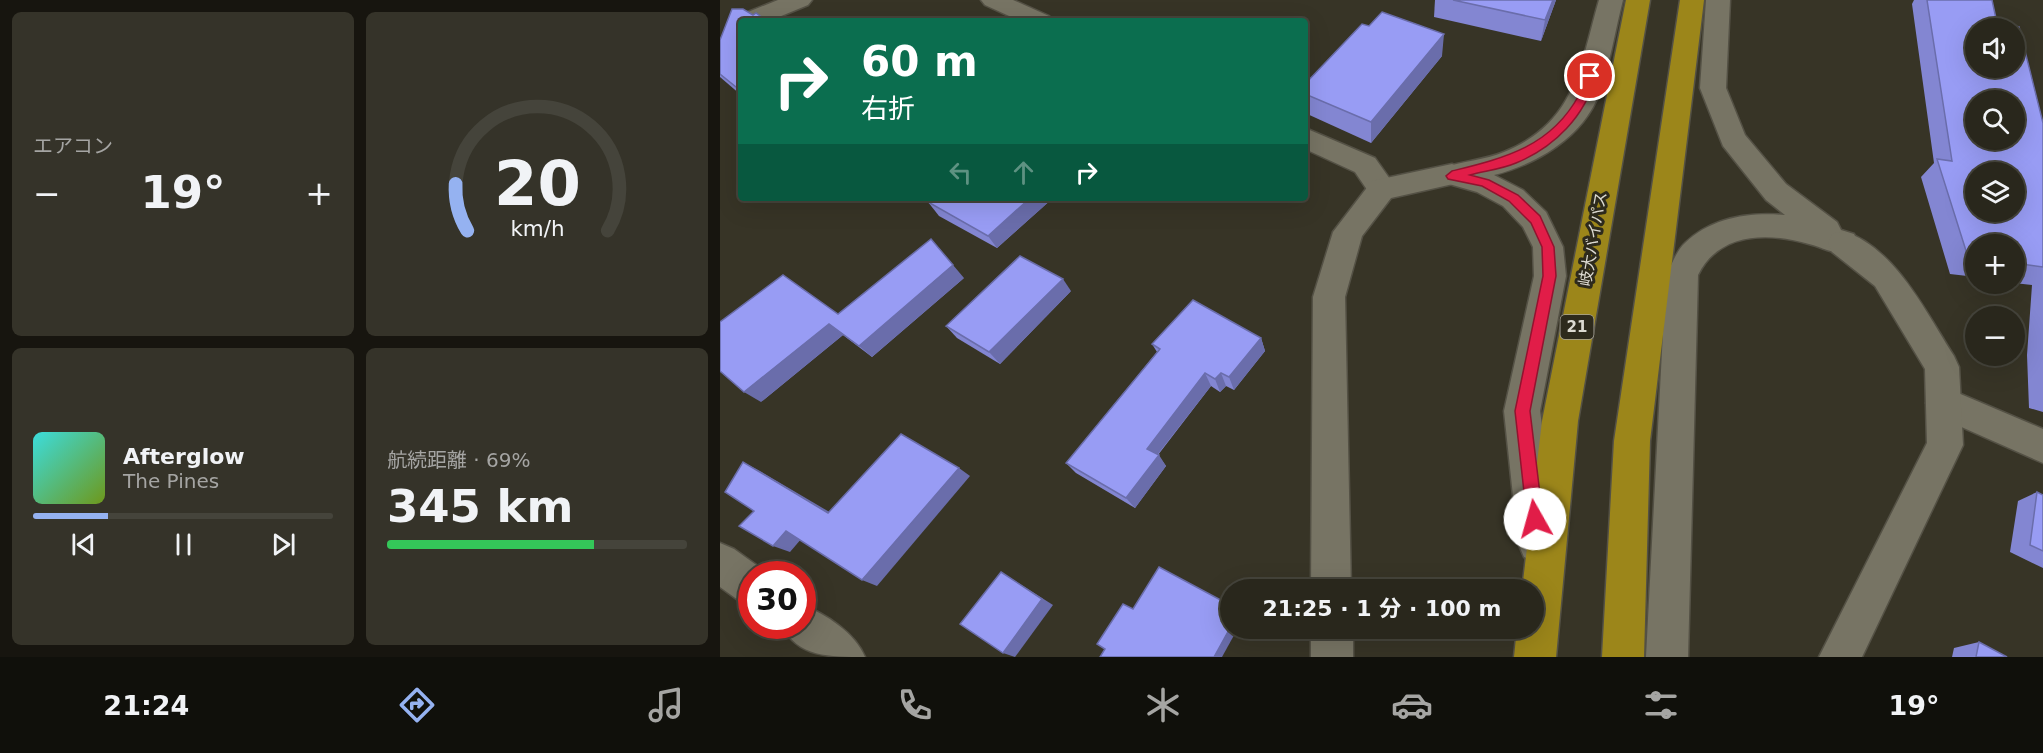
<!DOCTYPE html>
<html lang="ja">
<head>
<meta charset="utf-8">
<style>
	body { margin:0; font-family:"DejaVu Sans","Noto Sans JP",sans-serif; background:#353329; color:#f1f3f6; height:100vh; display:flex; flex-direction:column; font-size:22px; white-space:nowrap }
	* { box-sizing:border-box; margin:0 }
	p { font-size:20px; color:#a5a5a3 }
	.icon { flex:none; width:33px; height:33px; fill:none; stroke:currentColor; stroke-width:2; stroke-linecap:round; stroke-linejoin:round }
	.map { position:relative; flex:1; overflow:hidden }
	.drawer { display:flex; flex-direction:column; gap:12px; padding:12px; background:#17150f; width:720px }
	.drawer>* { flex:none }
	.banner { position:absolute; left:18px; top:18px; width:570px; height:183px; border-radius:6px; box-shadow:0 6px 24px #0002,0 0 0 2px #45443b; background:#0b6e4f; color:#fff; overflow:hidden }
	.tools { position:absolute; left:1245px; top:18px; display:grid; gap:12px }
	.tools a { display:grid; place-items:center; width:60px; height:60px; border-radius:50%; background:#29271c; box-shadow:0 6px 24px #0002,0 0 0 2px #45443b; font-size:30px }
	.speed { position:absolute; left:18px; top:561px; display:flex; gap:12px; font-size:30px; font-weight:700; text-align:center }
	.speed>* { display:grid; place-content:center; width:78px; height:78px; border-radius:50%; background:#29271c; box-shadow:0 6px 24px #0002,0 0 0 2px #45443b; line-height:1 }
	.speed .limit { border:9px solid #d22; background:#fff; color:#111 }
	.pin { position:absolute; display:grid; place-items:center; width:51px; height:51px; color:#fff; margin:-26px; border:3px solid #fff; border-radius:50%; box-shadow:0 2px 6px #0007 }
	.me { position:absolute; width:66px; margin:-33px; rotate:353deg; stroke-linejoin:round; filter:drop-shadow(0 0 4px #0008) }
	.turn { display:flex; align-items:center; gap:21px; height:126px; padding:0 24px; font-size:27px }
	.turn .icon { width:78px; height:78px; stroke-width:2.5 }
	.turn b { display:block; font-size:42px; line-height:51px }
	.lanes { display:flex; align-items:center; height:57px; padding:0 24px; background:#0003; justify-content:center; gap:30px; direction:ltr }
	.lanes .off { opacity:.35 }
	.big { font-size:45px; font-weight:700; line-height:1.1 }
	.drawer .widget { flex:1; display:flex; flex-direction:column; justify-content:center; gap:9px; min-width:0; padding:0 21px; border-radius:9px; background:#353329 }
	.drawer .dial { align-items:center; gap:0 }
	.dial svg { height:156px; overflow:visible; fill:none; stroke:#45443b; stroke-width:7; stroke-linecap:round; text-anchor:middle }
	.dial text { fill:#f1f3f6; stroke:none }
	.song { display:flex; align-items:center; gap:18px }
	.cover { width:72px; height:72px; border-radius:9px; background:linear-gradient(135deg,hsl(180 70% 55%),hsl(80 70% 35%)) }
	.played { height:6px; border-radius:3px; background:linear-gradient(90deg,#95b2f1 25%,#45443b 25%) }
	.keys { display:flex; justify-content:space-around; direction:ltr }
	.heat { display:flex; justify-content:space-between; align-items:center; font-size:33px; direction:ltr }
	.charge { height:9px; border-radius:4px; background:linear-gradient(90deg,#34c759 69%,#45443b 0) }
	.drawer .tiles { flex:1; display:grid; gap:12px; grid-template-columns:repeat(2,1fr) }
	.trip { position:absolute; left:500px; top:579px; width:324px; height:60px; border-radius:30px; background:#29271c; box-shadow:0 6px 24px #0002,0 0 0 2px #45443b; font-weight:700; line-height:60px; text-align:center }
	.dock { display:flex; height:96px; justify-content:space-around; align-items:center; background:#10100b; color:#a5a5a3 }
	.dock .icon { width:42px; height:42px }
	.dock .current { color:#95b2f1 }
	.dock b { font-size:27px; color:#f1f3f6 }
	main { display:flex; flex:1; min-height:0 }
	.map>svg:first-child { display:block }
	.lines { fill:none; stroke-linecap:round; stroke-linejoin:round }
	.street-casing { stroke:#545145; stroke-width:3 }
	.secondary-casing { stroke:#545145; stroke-width:3 }
	.highway-casing { stroke:#545145; stroke-width:3 }
	.street { fill:#777464; fill-rule:evenodd }
	.secondary { fill:#777464; fill-rule:evenodd }
	.highway { fill:#9c861a; fill-rule:evenodd }
	.wall { fill:#8386d2 }
	.shaded-wall { fill:#6a6dab }
	.building { fill:#989cf4; stroke:#6a6dab; stroke-width:1.5; fill-rule:evenodd }
	.route { fill:#e11d48; stroke:#92132f; stroke-width:1.5 }
	.labels { text-anchor:middle; dominant-baseline:central; stroke-width:6; stroke-linejoin:round; paint-order:stroke }
	.shield { fill:#2d2a1c; stroke:#a8a59b; stroke-width:1.5 }
	.shield-label { font-size:15px; font-weight:bold; fill:#dcdad1 }
	.street-label { font-size:16px; fill:#dcdad1; stroke:#2d2a1c }
</style>
</head>
<body>
<main>
<section class="drawer">
<div class="tiles">
<div class="widget"><p>エアコン</p>
<div class="heat"><a>−</a><b class="big">19°</b><a>+</a></div>
</div>
<div class="widget dial"><svg viewBox="0 0 100 80">
<path d="M14 69A42 42 0 1 1 86 69"/>
<path d="M14 69A42 42 0 0 1 8 45" stroke="#95b2f1"/>
<text x="50" y="56" font-size="32" font-weight="700">20</text>
<text x="50" y="72" font-size="11">km/h</text>
</svg></div>
<div class="widget">
<div class="song"><i class="cover"></i><div><b>Afterglow</b><p>The Pines</p></div></div>
<div class="played"></div>
<div class="keys"><svg class="icon" aria-label="previous" viewBox="0 0 24 24"><path d="M18 5L8 12l10 7zM5 5v14"/></svg><svg class="icon" aria-label="pause" viewBox="0 0 24 24"><path d="M8 5v14M16 5v14"/></svg><svg class="icon" aria-label="next" viewBox="0 0 24 24"><path d="M6 5l10 7-10 7zM19 5v14"/></svg></div>
</div>
<div class="widget"><p>航続距離 · 69%</p><b class="big">345 km</b><div class="charge"></div></div>
</div>
</section>
<div class="map">
<svg width="1323" height="657" viewBox="0 0 1323 657">
	<rect width="100%" height="100%" fill="#373426"/>
	<g class="lines">
		<g class="street-casing">
			<g id="street">
				<polygon points="58,0 92,0 88,5 49,21 21,21 21,27 15,21 18,16"/>
				<polygon points="261,0 293,0 329,16 332,21 300,21 265,5"/>
				<path d="M879 0H903C895 31 890 64 879 94 863 137 817 164 774 175L803 190 826 212 843 247 846 276 820 411 838 543 832 557 818 563 804 557 798 543 784 411 814 276 813 247 803 227 783 206 757 192 722 182 718 175 722 168C742 161 765 160 784 152 856 123 860 66 879 0Z"/>
				<path d="M986 0H1010L1006 88 1025 135 1066 184 1117 222 1121 230 1134 234 1138 243 1134 252C1118 257 1105 248 1089 244 1048 232 999 232 978 275L968 657H926L946 275C952 265 956 251 965 243 992 217 1030 212 1065 215L1046 200 1003 146 980 88Z"/>
				<polygon points="585,128 655,158 677,189 672,197 662,200 652,197 635,172 585,149"/>
				<polygon points="1224,387 1323,429 1323,463 1212,414 1206,403 1212,392"/>
				<polygon points="0,543 14,549 46,572 47,574 32,574 32,606 18,600 0,587"/>
				<path d="M82 605C106 614 135 633 145 657 109 657 78 657 62 626H82Z"/>
			</g>
		</g>
		<g class="secondary-casing">
			<g id="secondary">
				<polygon points="732,164 742,168 746,175 742,182 671,198 642,236 625,297 631,590 591,590 593,297 613,232 652,181"/>
				<path d="M1123 231C1176 248 1206 313 1234 356L1239 367 1243 445 1142 657H1099L1207 443 1205 369 1155 286 1112 252 1108 243 1112 234Z"/>
				<rect x="591" y="628" width="42" height="29"/>
			</g>
		</g>
		<g class="highway-casing">
			<g id="highway">
				<polygon points="906,0 930,0 858,421 836,657 794,657 797,628 813,628 813,590 802,590 822,421"/>
				<polygon points="960,0 984,0 930,441 924,657 882,657 894,441"/>
			</g>
		</g>
		<use href="#street" class="street"/>
		<use href="#secondary" class="secondary"/>
		<use href="#highway" class="highway"/>
	</g>
	<g class="wall">
		<polygon points="715,0 836,0 821,41 714,17"/>
		<polygon points="1194,0 1272,0 1277,23 1323,123 1323,412 1309,408 1307,355 1312,285 1294,283 1294,244 1256,244 1256,277 1230,274 1201,177 1214,163 1192,4"/>
		<polygon points="21,21 21,95 0,77 0,40"/>
		<polygon points="722,56 651,143 585,113 585,84"/>
		<polygon points="214,198 333,198 277,248 219,216 208,202"/>
		<polygon points="244,278 152,357 123,335 41,402 118,314"/>
		<polygon points="351,291 280,364 237,338 226,326"/>
		<polygon points="541,338 545,351 514,390 506,386 500,392 491,386 438,455 446,466 415,508 356,473 346,463 437,352 432,344"/>
		<polygon points="1317,492 1323,495 1323,568 1290,552 1298,501"/>
		<polygon points="1259,642 1287,657 1232,657 1234,648"/>
	</g>
	<g class="shaded-wall">
		<polygon points="833,0 836,0 821,41 825,20"/>
		<polygon points="724,34 722,56 651,143 651,122"/>
		<polygon points="310,198 333,198 277,248 268,236"/>
		<polygon points="233,265 244,278 152,357 139,346"/>
		<polygon points="343,279 351,291 280,364 269,352"/>
		<polygon points="109,324 123,335 41,402 24,392"/>
		<polygon points="541,338 545,351 514,390 509,377"/>
		<polygon points="485,373 491,386 434,459 427,449"/>
		<polygon points="501,373 506,386 500,392 495,379"/>
		<polygon points="439,455 446,466 415,508 406,498"/>
		<polygon points="23,462 40,471 123,520 108,513"/>
		<polygon points="239,468 250,476 157,586 142,580"/>
		<polygon points="66,531 82,538 70,552 53,546"/>
		<polygon points="281,572 333,605 295,657 283,653"/>
		<polygon points="510,628 518,628 502,657 494,657"/>
	</g>
	<g class="building">
		<polygon points="733,0 833,0 825,20"/>
		<path d="M1207 0H1272L1277 23 1299 27 1323 123V267L1294 263V244H1256V258L1248 257 1217 159 1232 161ZM1256 28H1294V68H1256ZM1256 100H1294V140H1256ZM1256 172H1294V212H1256Z"/>
		<polygon points="12,9 23,9 33,15 36,13 47,21 21,21 21,91 0,74 0,40"/>
		<polygon points="662,12 724,34 651,122 585,94 585,84 642,24 649,26"/>
		<polygon points="214,198 310,198 268,236 208,202"/>
		<polygon points="211,239 233,265 139,346 109,324 24,392 0,371 0,322 63,275 118,314"/>
		<polygon points="300,256 343,279 269,352 226,326"/>
		<polygon points="473,300 541,338 509,377 501,373 495,379 485,373 427,449 439,455 406,498 346,463 440,349 432,344"/>
		<polygon points="181,434 239,468 142,580 66,531 53,546 19,526 34,511 5,492 23,462 108,513"/>
		<polygon points="1317,492 1323,495 1323,551 1310,545"/>
		<polygon points="439,567 510,605 510,628 494,657 380,657 385,649 377,644 403,604 413,609"/>
		<polygon points="281,572 322,599 283,653 240,624"/>
		<polygon points="1259,642 1287,657 1256,657"/>
	</g>
	<path class="route" d="M867 73 876 76C865 116 835 147 796 163 782 169 765 171 750 175L769 180 798 195 820 216 834 247 836 276 810 411 823 519 821 524 815 527 809 524 807 519 795 411 823 276 822 247 811 223 789 201 762 186 728 179 726 176 732 171C784 158 831 147 859 95 863 88 863 80 867 73Z"/>
	<g class="labels">
		<rect class="shield" x="840.5" y="315" width="33" height="24" rx="4.5"/>
		<g class="shield-label">
			<text x="857" y="327">21</text>
		</g>
		<g class="street-label">
			<text transform="translate(873 239) rotate(-80)">岐大バイパス</text>
		</g>
	</g>
</svg>
<div class="tools">
<a><svg class="icon" aria-label="sound" viewBox="0 0 24 24"><path d="M4 9h4l5-4v14l-5-4H4zM17 9q2 3 0 6"/></svg></a>
<a><svg class="icon" aria-label="search" viewBox="0 0 24 24"><circle cx="10" cy="10" r="6"/><path d="M15 15l6 6"/></svg></a>
<a><svg class="icon" aria-label="layers" viewBox="0 0 24 24"><path d="M12 4l9 5-9 5-9-5zM3 14l9 5 9-5"/></svg></a>
<a>+</a>
<a>−</a>
</div>
<div class="speed"><div class="limit">30</div></div>
<div class="pin" style="left:870px;top:76px;background:#d93025"><svg class="icon" aria-label="arrive" viewBox="0 0 24 24"><path d="M6 21V4h12l-3 4 3 4H6"/></svg></div>
<svg class="me" style="left:815px;top:519px" viewBox="-20 -20 40 40"><circle r="19" fill="#fff"/><path d="M0-13L10 11 0 6-10 11z" fill="#e11d48"/></svg>
<div class="trip">21:25 · 1 分 · 100 m</div>
<div class="banner">
<div class="turn"><svg class="icon" aria-label="right" viewBox="0 0 24 24"><path d="M7 20v-9h11M14 6l5 5-5 5"/></svg><div><b>60 m</b>右折</div></div>
<div class="lanes"><svg class="icon off" aria-label="left" viewBox="0 0 24 24"><path d="M17 20v-9H6M10 6l-5 5 5 5"/></svg><svg class="icon off" aria-label="ahead" viewBox="0 0 24 24"><path d="M12 20V5M6 11l6-6 6 6"/></svg><svg class="icon" aria-label="right" viewBox="0 0 24 24"><path d="M7 20v-9h11M14 6l5 5-5 5"/></svg></div>
</div>
</div>
</main>
<nav class="dock">
<b>21:24</b>
<svg class="icon current" aria-label="directions" viewBox="0 0 24 24"><path d="M12 3l9 9-9 9-9-9zM9 14v-3h6M13 9l2 2-2 2"/></svg>
<svg class="icon" aria-label="music" viewBox="0 0 24 24"><path d="M9 18V5l10-2v13"/><circle cx="6" cy="18" r="3"/><circle cx="16" cy="16" r="3"/></svg>
<svg class="icon" aria-label="phone" viewBox="0 0 24 24"><path d="M5 4h4l2 5-3 2q2 4 5 5l2-3 5 2v4C11 20 4 13 5 4z"/></svg>
<svg class="icon" aria-label="climate" viewBox="0 0 24 24"><path d="M12 3v18M4 7l16 10M4 17L20 7"/></svg>
<svg class="icon" aria-label="car" viewBox="0 0 24 24"><path d="M5 17H2v-5l4-1 3-4h7l3 4 3 1v5h-3M9 17h6M6 11h13"/><circle cx="7" cy="17" r="2"/><circle cx="17" cy="17" r="2"/></svg>
<svg class="icon" aria-label="filters" viewBox="0 0 24 24"><path d="M4 7h16M4 17h16"/><circle cx="9" cy="7" r="2"/><circle cx="15" cy="17" r="2"/></svg>
<b>19°</b>
</nav>
</body>
</html>
